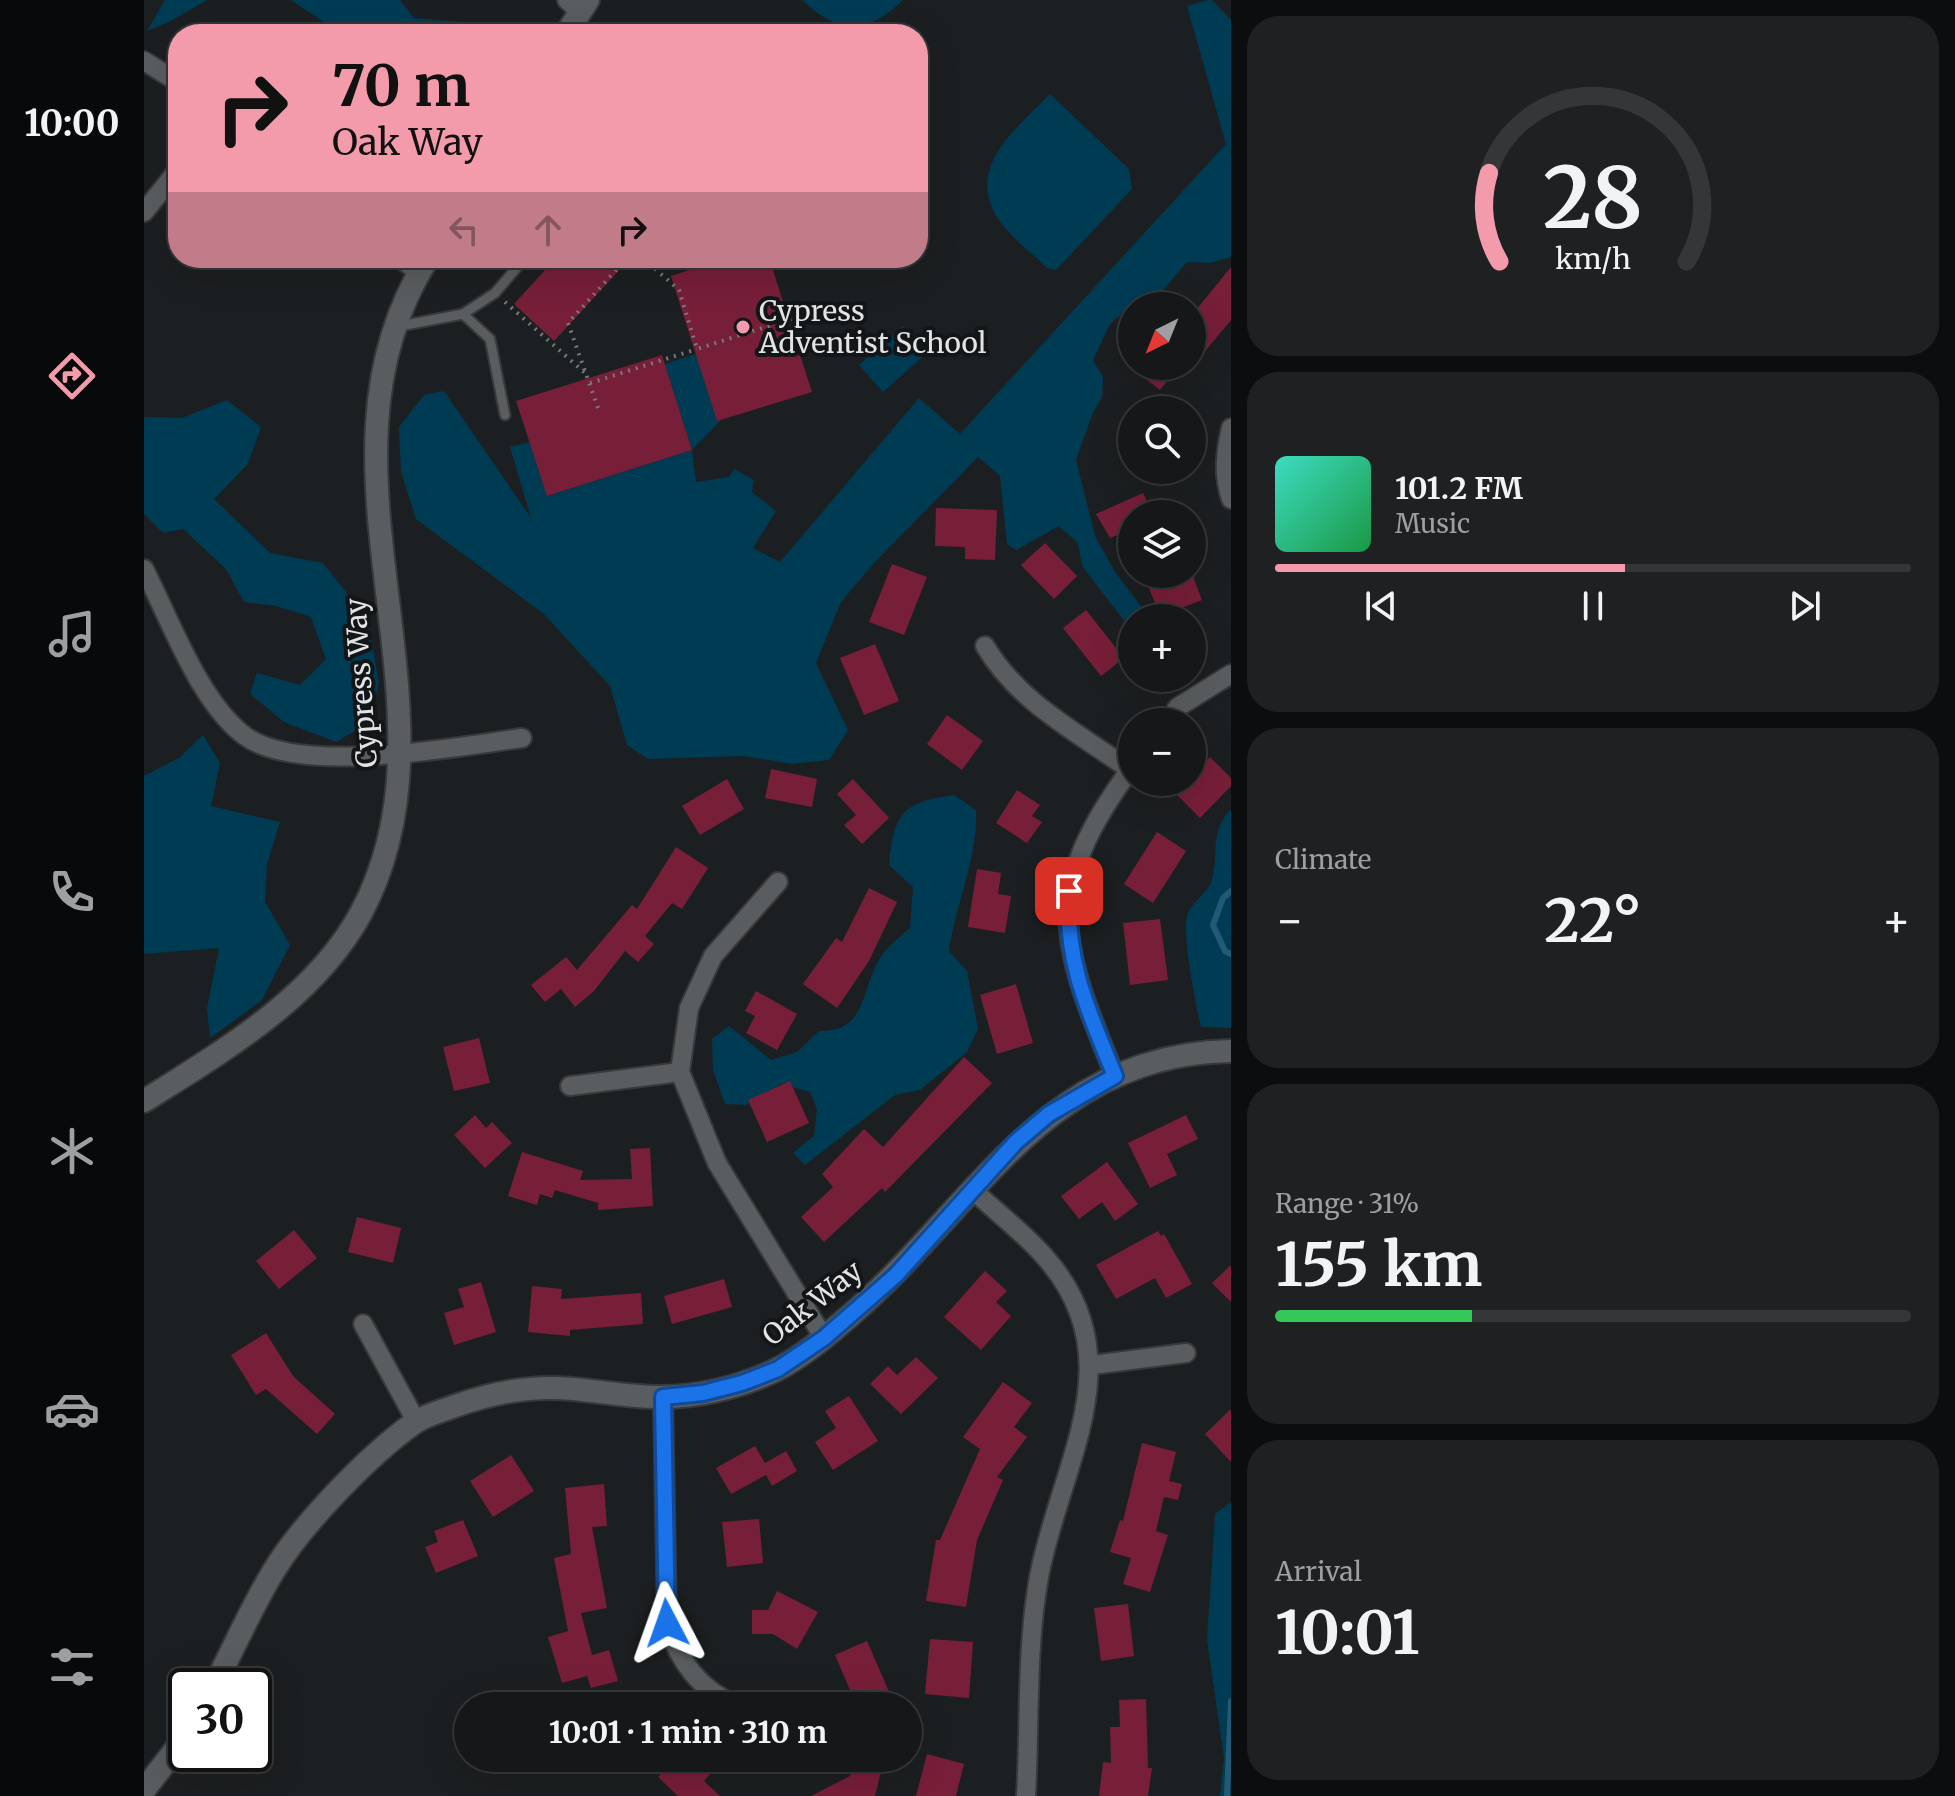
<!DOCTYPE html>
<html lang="en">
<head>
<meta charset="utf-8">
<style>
	body { margin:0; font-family:Merriweather,serif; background:#1e2022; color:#f1f3f6; height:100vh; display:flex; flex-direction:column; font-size:30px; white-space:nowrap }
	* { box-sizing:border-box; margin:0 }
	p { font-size:26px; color:#9d9fa2 }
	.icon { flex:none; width:44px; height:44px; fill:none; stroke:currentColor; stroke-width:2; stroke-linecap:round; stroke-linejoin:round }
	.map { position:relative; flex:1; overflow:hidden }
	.panel { display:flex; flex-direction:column; gap:16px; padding:16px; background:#0c0d0e; width:724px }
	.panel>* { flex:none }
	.banner { position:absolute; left:24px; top:24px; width:760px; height:244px; border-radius:32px; box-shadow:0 8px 32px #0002,0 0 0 2px #343638; background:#f39aab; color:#111; overflow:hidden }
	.needle { width:52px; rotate:223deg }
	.controls { position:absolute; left:974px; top:292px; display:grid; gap:16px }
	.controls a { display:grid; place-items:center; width:88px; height:88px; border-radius:50%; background:#151719; box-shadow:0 8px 32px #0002,0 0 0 2px #343638; font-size:40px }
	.speed { position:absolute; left:24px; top:1668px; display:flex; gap:16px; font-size:40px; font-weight:700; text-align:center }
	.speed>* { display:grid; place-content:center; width:104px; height:104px; border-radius:50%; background:#151719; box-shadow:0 8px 32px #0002,0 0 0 2px #343638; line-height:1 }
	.speed .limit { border:4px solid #111; border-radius:12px; background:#fff; color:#111 }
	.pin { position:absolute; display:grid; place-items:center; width:68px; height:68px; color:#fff; margin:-34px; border-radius:16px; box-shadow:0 4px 12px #0006 }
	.me { position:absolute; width:88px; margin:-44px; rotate:356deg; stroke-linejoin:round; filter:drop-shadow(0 0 6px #0008) }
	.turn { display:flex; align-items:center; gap:28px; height:168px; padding:0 32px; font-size:36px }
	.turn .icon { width:104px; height:104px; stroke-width:2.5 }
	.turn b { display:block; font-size:56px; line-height:68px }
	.lanes { display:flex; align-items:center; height:76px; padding:0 32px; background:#0003; justify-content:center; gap:40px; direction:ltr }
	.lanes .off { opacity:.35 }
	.big { font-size:60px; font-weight:700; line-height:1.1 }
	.panel .card { flex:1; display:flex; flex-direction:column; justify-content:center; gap:12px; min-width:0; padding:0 28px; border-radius:32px; background:#1e2022 }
	.panel .dial { align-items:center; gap:0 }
	.dial svg { height:208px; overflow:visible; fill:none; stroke:#343638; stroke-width:7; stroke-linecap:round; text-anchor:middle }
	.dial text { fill:#f1f3f6; stroke:none }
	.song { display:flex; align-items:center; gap:24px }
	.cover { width:96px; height:96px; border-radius:12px; background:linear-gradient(135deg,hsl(170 70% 55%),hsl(140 70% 35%)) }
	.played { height:8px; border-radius:4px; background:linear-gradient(90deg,#f39aab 55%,#343638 55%) }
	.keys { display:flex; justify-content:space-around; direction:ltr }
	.heat { display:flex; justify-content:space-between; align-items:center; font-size:44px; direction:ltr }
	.charge { height:12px; border-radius:6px; background:linear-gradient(90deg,#34c759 31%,#343638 0) }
	.trip { position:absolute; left:310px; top:1692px; width:468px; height:80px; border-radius:40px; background:#151719; box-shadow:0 8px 32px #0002,0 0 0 2px #343638; font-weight:700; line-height:80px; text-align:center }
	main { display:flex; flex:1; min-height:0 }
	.menu { display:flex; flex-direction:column; width:144px; justify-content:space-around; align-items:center; background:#08090a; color:#9d9fa2 }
	.menu .icon { width:56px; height:56px }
	.menu .current { color:#f39aab }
	.menu b { font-size:36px; color:#f1f3f6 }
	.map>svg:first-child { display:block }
	.green { fill:#003b54 }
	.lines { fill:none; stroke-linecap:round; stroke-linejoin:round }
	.stream { stroke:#225a76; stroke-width:6 }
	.building { fill:#771e39 }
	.service-casing { stroke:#37393b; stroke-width:13 }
	.minor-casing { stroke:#37393b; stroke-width:22 }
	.tertiary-casing { stroke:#37393b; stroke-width:26 }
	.path { stroke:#76787a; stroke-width:4; stroke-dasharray:2 6; stroke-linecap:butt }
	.service { stroke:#595d5f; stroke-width:9 }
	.minor { stroke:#595d5f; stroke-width:18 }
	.tertiary { stroke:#595d5f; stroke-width:22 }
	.route-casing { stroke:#114b97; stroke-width:20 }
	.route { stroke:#1a73e8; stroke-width:14 }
	.poi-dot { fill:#f39aab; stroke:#131618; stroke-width:3 }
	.labels { text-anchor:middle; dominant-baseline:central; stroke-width:8; stroke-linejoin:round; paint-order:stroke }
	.poi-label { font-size:28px; fill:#e1e3e4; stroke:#131618; text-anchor:start }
	.street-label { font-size:28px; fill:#e1e3e4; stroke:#131618 }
</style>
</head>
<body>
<main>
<nav class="menu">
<b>10:00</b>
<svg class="icon current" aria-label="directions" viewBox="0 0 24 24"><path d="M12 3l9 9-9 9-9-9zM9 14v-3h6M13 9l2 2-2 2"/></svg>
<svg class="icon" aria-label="music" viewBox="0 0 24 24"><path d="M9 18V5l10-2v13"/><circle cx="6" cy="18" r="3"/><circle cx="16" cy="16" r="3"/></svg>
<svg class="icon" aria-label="phone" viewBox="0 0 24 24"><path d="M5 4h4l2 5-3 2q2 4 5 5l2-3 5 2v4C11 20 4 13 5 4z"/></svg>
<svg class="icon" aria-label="climate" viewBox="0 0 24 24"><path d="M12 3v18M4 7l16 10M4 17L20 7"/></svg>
<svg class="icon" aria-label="car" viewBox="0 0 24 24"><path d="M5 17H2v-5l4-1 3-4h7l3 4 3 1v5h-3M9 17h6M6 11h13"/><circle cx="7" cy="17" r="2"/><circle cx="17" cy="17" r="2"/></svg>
<svg class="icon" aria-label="filters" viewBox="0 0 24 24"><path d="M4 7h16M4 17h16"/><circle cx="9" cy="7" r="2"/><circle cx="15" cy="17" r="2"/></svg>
</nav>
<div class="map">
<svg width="1087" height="1796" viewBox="0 0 1087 1796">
	<rect width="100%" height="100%" fill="#1c1f21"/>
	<g class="green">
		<polygon points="21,0 63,0 25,22 3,31"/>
		<polygon points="147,0 256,0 270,18 332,23 334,34 198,34"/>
		<path d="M658 0H759C723 36 694 34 658 0Z"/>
		<polygon points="1063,0 1068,0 1087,20 1087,257 1066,263 1043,262 1010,301 989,304 966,324 949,360 959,377 958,397 948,415 932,460 951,536 971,572 1006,618 988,618 988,631 938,566 934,543 915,526 872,550 863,544 856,476 834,457 731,562 697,602 672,663 704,730 685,760 648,764 600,756 504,759 483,745 466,686 400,614 272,519 257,472 255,427 280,395 300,391 387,518 366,447 386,442 404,496 548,450 521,364 552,354 577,420 548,450 552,482 585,477 590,469 610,480 608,492 632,511 609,548 636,562 775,398 816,434 1082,144 1043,6"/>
		<path d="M906 94 985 169 988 189 912 270 903 268C887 252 862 234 851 214 824 163 875 127 906 94Z"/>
		<polygon points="759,326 783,353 739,392 715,365"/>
		<polygon points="83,400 117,427 104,464 70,499 126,553 179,563 224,620 235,683 226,722 192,742 140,722 106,694 113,673 156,685 182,659 167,617 132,606 100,602 82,569 39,529 19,533 0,514 0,417 38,418"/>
		<polygon points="59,735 76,763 67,806 136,822 123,864 121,902 146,945 118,1000 66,1038 63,1008 75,948 0,954 0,776 35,758"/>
		<path d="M810 795 832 810C834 857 812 903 805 951L823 971 834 1029 823 1052 776 1090 751 1095 661 1165 649 1153 670 1136 673 1109 666 1092 637 1084 602 1105 581 1104 569 1070 568 1039 585 1026 627 1060 653 1052 675 1031C725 1032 716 987 738 955 745 945 757 936 766 928L769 887 745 865C750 815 757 802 810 795Z"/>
		<path d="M1087 809V1028L1057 1027C1052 1006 1038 936 1043 916 1047 902 1064 893 1068 880 1075 854 1065 832 1087 809Z"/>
		<polygon points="1087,1502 1087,1796 1076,1796 1080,1758 1063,1640 1071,1514"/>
	</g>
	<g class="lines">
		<g class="stream">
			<polyline points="1087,891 1079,898 1069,925 1081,951 1087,954"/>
			<polyline points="1083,1796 1087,1701"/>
		</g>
	</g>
	<g class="building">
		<polygon points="412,258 470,258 479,266 410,341 370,304"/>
		<polygon points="582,258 625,258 668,392 573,421 527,276"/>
		<polygon points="1087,267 1087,320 1048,367 1048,315"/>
		<polygon points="518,355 548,450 403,496 372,401"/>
		<polygon points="985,366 1035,366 1016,390"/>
		<polygon points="999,493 1009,514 988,514 988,529 966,538 952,514"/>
		<polygon points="792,508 853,510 851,560 821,559 821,547 791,546"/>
		<polygon points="901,543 933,576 910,599 877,565"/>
		<polygon points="748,564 783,577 760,635 725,622"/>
		<polygon points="1043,574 1048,574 1058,600 1016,616 1005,588"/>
		<polygon points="942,610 980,658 957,676 919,628"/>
		<polygon points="731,644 755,701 720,715 696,658"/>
		<polygon points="803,715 839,741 818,770 783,744"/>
		<polygon points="1066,757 1087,778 1087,786 1056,818 1031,793 1041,782 1048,782 1048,775"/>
		<polygon points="627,769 673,779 668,807 621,798"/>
		<polygon points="583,779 600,809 556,835 538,806"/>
		<polygon points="709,779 745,818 718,844 700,825 712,815 693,794"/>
		<polygon points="873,790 896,805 888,816 898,822 883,843 852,823"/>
		<polygon points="1013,832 1042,851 1009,903 980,884"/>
		<polygon points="532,847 564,868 538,909 528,903 501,936 510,944 494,962 481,951 450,991 431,1007 417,989 401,1002 387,985 422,957 433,970 488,905 493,909"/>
		<polygon points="833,869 857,873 854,894 867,896 861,933 824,927"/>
		<polygon points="725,888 753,902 725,961 693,1008 659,984 692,938 698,942"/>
		<polygon points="1016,919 1024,980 986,985 979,923"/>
		<polygon points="872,984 889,1043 853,1054 836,995"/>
		<polygon points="612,991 653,1014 633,1050 602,1033 611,1016 601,1011"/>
		<polygon points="335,1038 346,1083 310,1091 299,1047"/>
		<polygon points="820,1057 848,1083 741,1192 738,1188 680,1242 657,1217 689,1187 678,1174 720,1129 739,1147"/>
		<polygon points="646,1081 665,1123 623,1142 604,1100"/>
		<polygon points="331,1115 342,1128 348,1122 368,1143 341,1168 310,1135"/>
		<polygon points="1042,1115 1054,1139 1023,1154 1033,1175 1006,1188 984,1143"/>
		<polygon points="506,1148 509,1206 454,1210 454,1203 411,1190 408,1198 396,1194 393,1205 364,1196 378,1152 439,1171 436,1180 488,1179 486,1149"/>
		<polygon points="963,1162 994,1204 971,1221 958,1202 935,1219 917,1196"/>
		<polygon points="213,1217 257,1228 249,1263 204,1252"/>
		<polygon points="150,1230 173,1258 135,1289 112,1261"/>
		<polygon points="1014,1231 1017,1236 1020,1234 1048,1284 1022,1298 1011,1278 972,1299 952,1265"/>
		<polygon points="1087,1265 1087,1302 1068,1283"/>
		<polygon points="841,1271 863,1291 852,1302 867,1316 837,1350 800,1317"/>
		<polygon points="580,1279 588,1307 528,1324 520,1296"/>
		<polygon points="337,1282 352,1332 310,1345 300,1313 320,1307 314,1289"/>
		<polygon points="388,1286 418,1289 417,1299 497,1293 499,1324 426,1330 426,1336 384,1332"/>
		<polygon points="122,1333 149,1376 191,1414 173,1434 122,1389 112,1395 87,1355"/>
		<polygon points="772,1357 794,1378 757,1414 726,1384 744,1366 753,1375"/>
		<polygon points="859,1382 888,1403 870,1427 883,1437 853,1477 859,1480 833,1540 822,1607 782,1601 792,1540 796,1540 836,1449 819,1437"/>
		<polygon points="705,1396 734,1441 689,1470 671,1442 692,1428 681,1411"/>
		<polygon points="1087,1409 1087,1462 1061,1434"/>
		<polygon points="998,1443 1032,1452 1025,1481 1038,1484 1034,1500 1020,1497 1012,1531 1024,1535 1006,1592 979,1584 987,1558 966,1552 976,1520 979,1521"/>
		<polygon points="611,1446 621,1463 642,1451 653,1471 628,1486 622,1475 587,1494 572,1468"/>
		<polygon points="367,1455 390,1491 349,1517 326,1481"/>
		<polygon points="460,1484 463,1526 448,1527 463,1608 437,1613 448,1655 465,1650 474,1681 447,1688 443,1676 418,1683 404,1637 424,1631 410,1558 427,1554 421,1488"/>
		<polygon points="615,1519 619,1563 583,1567 578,1522"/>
		<polygon points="319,1520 334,1556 292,1573 281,1547 294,1542 290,1531"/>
		<polygon points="633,1591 674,1612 653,1649 629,1634 608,1634 608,1610 624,1610"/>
		<polygon points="984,1604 990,1656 957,1661 950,1608"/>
		<polygon points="786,1639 829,1642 825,1698 781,1694"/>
		<polygon points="723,1641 746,1694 713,1706 691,1655"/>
		<polygon points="1002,1699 1004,1768 1008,1768 1004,1796 955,1796 959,1762 967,1763 966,1727 976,1727 975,1700"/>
		<polygon points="783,1754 820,1764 812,1796 772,1796"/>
		<polygon points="532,1758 565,1758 573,1766 560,1781 576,1796 534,1796 514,1777"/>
		<polygon points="711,1759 738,1767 731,1796 667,1796 706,1776"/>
	</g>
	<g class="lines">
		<g class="service-casing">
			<g id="service">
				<polyline points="319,314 351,293 381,258"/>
				<polyline points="256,326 319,314 346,339 361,415"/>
			</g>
		</g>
		<g class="minor-casing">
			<g id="minor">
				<polyline points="423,0 435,11"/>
				<polyline points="0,61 34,82"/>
				<polyline points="0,212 34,170"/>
				<polyline points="255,258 275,272"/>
				<path d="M1087 428C1081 453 1079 475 1087 499"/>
				<path d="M0 569C26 619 55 702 101 736 156 776 311 747 378 738"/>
				<path d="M841 646C875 703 933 732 986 770"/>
				<polyline points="1023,722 1034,707 1087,674"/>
				<polyline points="634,882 569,956 545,1008 536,1072 573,1163 680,1338"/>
				<path d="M971 1076C916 941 896 892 988 767"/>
				<polyline points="426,1086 536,1072"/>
				<path d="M829 1190C852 1212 879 1232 900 1256 993 1359 915 1466 895 1577 882 1648 886 1725 882 1796"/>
				<polyline points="219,1324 272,1421"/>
				<polyline points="948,1365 1042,1353"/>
				<path d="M519 1397 523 1623C535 1662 555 1689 593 1706"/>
			</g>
		</g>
		<g class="tertiary-casing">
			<g id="tertiary">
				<polyline points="422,34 444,0"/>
				<path d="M0 1101C79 1051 171 998 217 913 327 708 152 465 284 258"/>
				<path d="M70 1686C90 1648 107 1608 129 1572 157 1525 225 1455 270 1423 281 1415 298 1411 311 1406 342 1395 378 1387 412 1388 448 1389 484 1398 520 1397 558 1396 598 1386 632 1370 660 1356 686 1333 709 1313 832 1206 902 1054 1087 1051"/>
				<polyline points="0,1790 42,1736"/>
			</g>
		</g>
		<g class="path">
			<polyline points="499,258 535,290 553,349 671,311"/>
			<polyline points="361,302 441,373"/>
			<polyline points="446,383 553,349"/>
			<polyline points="454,408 424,323 483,258"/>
		</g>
		<use href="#service" class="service"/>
		<use href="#minor" class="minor"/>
		<use href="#tertiary" class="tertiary"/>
	</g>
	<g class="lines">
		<g class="route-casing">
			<path id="route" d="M523 1623 519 1397 559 1393 598 1383 634 1369 680 1338 752 1275 872 1142 905 1114 971 1076C944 1010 921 963 925 891"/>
		</g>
		<use href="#route" class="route"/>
	</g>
	<circle class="poi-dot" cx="599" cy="327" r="8"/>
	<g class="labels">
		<g class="poi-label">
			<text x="615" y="311">Cypress<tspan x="615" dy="32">Adventist School</tspan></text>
		</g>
		<g class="street-label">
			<text transform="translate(217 683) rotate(-94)">Cypress Way</text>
			<text transform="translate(668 1303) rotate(-38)">Oak Way</text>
		</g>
	</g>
</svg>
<div class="controls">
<a><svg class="needle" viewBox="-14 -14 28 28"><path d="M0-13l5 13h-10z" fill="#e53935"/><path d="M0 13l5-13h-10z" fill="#9d9fa2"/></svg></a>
<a><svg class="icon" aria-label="search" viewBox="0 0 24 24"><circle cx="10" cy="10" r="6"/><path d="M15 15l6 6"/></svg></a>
<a><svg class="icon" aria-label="layers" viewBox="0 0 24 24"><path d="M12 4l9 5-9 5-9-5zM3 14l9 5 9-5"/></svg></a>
<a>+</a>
<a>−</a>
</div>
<div class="speed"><div class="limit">30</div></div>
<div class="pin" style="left:925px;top:891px;background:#d93025"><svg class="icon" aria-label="arrive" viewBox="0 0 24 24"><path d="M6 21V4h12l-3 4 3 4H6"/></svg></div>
<svg class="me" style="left:523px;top:1623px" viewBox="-20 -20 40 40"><path d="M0-17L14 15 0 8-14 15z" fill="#1a73e8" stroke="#fff" stroke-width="4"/></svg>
<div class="trip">10:01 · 1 min · 310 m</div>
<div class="banner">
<div class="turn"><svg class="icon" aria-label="right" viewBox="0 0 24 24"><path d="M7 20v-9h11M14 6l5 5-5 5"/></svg><div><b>70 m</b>Oak Way</div></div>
<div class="lanes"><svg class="icon off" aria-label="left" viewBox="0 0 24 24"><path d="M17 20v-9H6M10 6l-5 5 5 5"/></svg><svg class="icon off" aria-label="ahead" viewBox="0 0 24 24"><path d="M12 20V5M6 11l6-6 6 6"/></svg><svg class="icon" aria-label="right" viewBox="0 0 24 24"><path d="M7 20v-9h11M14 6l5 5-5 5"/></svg></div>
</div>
</div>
<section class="panel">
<div class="card dial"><svg viewBox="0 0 100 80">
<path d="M14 69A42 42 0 1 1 86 69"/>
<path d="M14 69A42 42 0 0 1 10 35" stroke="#f39aab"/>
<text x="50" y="56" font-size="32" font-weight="700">28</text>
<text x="50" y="72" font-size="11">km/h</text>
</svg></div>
<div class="card">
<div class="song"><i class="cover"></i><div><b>101.2 FM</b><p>Music</p></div></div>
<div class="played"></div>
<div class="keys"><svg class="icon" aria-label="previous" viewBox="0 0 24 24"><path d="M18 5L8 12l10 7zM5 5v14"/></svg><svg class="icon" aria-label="pause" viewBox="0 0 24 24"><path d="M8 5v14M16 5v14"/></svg><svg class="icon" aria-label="next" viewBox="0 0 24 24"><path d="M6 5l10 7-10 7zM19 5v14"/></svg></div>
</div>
<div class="card"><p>Climate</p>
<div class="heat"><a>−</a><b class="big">22°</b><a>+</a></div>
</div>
<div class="card"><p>Range · 31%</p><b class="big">155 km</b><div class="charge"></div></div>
<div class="card"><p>Arrival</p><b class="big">10:01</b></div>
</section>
</main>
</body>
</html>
